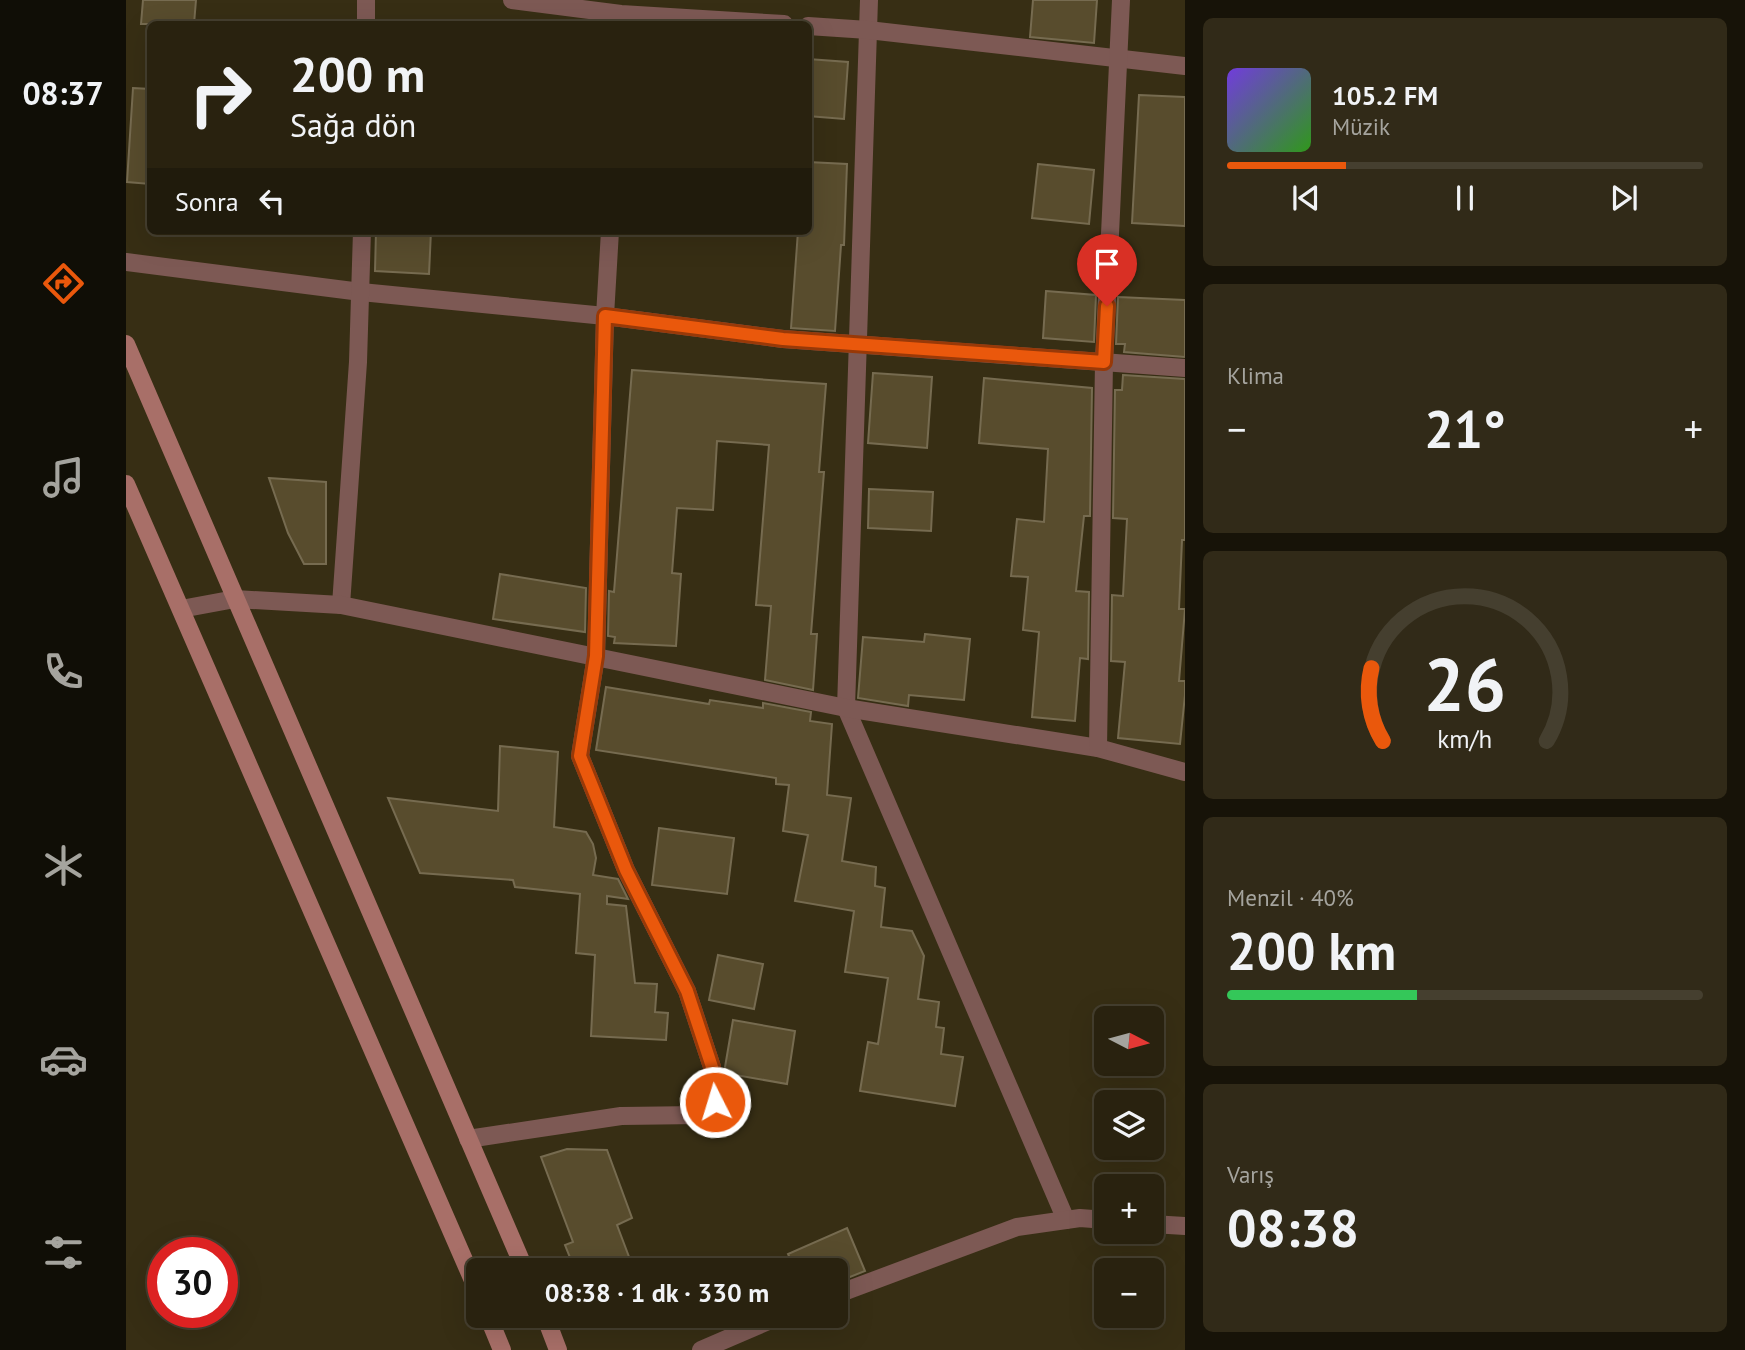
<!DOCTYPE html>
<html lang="tr">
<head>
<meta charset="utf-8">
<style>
	body { margin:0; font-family:"PT Sans",sans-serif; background:#312a18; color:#f1f3f6; height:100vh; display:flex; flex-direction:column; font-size:26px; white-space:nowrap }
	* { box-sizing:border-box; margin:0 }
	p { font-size:23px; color:#a5a49e }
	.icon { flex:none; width:38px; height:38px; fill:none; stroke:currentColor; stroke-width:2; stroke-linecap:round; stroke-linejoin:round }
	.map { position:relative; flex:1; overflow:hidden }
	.drawer { display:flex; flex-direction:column; gap:18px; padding:18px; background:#171308; width:560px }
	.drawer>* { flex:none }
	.hud { position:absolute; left:21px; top:21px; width:665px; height:214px; border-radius:10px; box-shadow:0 7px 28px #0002,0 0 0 2px #453f2f; background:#29220f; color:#f1f3f6; overflow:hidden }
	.needle { width:46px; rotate:96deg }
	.tools { position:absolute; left:968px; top:1006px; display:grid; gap:14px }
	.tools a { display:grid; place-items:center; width:70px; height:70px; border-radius:10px; background:#29220f; box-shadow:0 7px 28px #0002,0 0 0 2px #453f2f; font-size:35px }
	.speed { position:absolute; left:21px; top:1237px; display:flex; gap:14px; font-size:35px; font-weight:700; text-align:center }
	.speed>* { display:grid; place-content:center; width:91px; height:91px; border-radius:50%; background:#29220f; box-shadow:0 7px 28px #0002,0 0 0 2px #453f2f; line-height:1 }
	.speed .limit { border:10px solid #d22; background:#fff; color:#111 }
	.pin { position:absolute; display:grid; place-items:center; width:60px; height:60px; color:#fff; margin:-72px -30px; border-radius:50% 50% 50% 0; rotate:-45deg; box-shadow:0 0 7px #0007 }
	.pin .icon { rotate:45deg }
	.me { position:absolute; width:77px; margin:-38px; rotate:355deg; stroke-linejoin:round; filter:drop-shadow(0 0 5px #0008) }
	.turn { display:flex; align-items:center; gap:24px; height:147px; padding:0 28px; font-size:32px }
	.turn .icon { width:91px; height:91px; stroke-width:2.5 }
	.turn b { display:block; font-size:49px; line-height:60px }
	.then { display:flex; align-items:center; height:66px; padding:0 28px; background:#0003; gap:14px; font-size:26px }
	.big { font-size:52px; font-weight:700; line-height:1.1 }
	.drawer .widget { flex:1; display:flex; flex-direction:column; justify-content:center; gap:10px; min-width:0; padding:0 24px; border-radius:10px; background:#312a18 }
	.drawer .dial { align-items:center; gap:0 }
	.dial svg { height:182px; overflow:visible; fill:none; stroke:#453f2f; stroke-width:7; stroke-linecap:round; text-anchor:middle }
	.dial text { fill:#f1f3f6; stroke:none }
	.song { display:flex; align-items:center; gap:21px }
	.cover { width:84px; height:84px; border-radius:10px; background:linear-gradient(135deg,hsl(260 70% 55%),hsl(110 70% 35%)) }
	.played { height:7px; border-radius:4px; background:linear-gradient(90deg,#ea580c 25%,#453f2f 25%) }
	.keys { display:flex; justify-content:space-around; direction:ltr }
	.heat { display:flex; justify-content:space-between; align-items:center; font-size:38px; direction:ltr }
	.charge { height:10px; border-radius:5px; background:linear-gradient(90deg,#34c759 40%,#453f2f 0) }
	.trip { position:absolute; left:340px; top:1258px; width:382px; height:70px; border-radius:10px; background:#29220f; box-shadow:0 7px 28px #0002,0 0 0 2px #453f2f; font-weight:700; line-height:70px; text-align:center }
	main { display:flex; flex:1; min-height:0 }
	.tab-bar { display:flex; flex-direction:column; width:126px; justify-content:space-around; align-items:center; background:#100e06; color:#a5a49e }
	.tab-bar .icon { width:49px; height:49px }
	.tab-bar .current { color:#ea580c }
	.tab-bar b { font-size:32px; color:#f1f3f6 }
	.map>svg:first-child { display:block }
	.building { fill:#584c2d; stroke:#766b50; stroke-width:2 }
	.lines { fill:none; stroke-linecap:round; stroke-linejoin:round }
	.street { stroke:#7d5954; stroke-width:18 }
	.secondary { stroke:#a86f68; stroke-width:18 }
	.route-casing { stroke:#983908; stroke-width:18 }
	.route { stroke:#ea580c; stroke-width:12 }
</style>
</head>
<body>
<main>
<nav class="tab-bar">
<b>08:37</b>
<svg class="icon current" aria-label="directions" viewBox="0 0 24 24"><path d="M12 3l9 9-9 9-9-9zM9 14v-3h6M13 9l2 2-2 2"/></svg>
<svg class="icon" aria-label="music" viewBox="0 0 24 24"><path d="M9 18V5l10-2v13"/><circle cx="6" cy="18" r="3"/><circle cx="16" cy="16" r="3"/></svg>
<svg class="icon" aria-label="phone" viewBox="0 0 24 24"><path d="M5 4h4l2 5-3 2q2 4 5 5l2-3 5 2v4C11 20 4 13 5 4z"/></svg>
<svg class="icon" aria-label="climate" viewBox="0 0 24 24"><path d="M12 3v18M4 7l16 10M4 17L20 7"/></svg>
<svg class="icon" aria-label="car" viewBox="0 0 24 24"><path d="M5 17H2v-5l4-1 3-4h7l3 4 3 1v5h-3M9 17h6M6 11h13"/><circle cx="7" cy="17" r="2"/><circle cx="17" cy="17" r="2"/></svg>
<svg class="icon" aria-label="filters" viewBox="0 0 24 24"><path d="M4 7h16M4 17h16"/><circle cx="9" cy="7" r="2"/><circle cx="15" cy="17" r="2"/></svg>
</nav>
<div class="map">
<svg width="1059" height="1350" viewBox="0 0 1059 1350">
	<rect width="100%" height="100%" fill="#372e14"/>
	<g class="building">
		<polygon points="17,0 70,0 68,24 15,24"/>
		<polygon points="907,0 971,0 968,43 904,37"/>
		<polygon points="682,59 722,62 718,119 682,116"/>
		<polygon points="7,88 24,89 24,184 1,182"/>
		<polygon points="1013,95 1059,97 1059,226 1006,223"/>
		<polygon points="682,162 721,164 718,245 715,245 709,331 665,328 672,231 682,231"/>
		<polygon points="912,164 968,170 963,224 906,218"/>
		<polygon points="250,231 305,231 303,274 249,271"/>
		<polygon points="920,291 970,295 968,342 917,338"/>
		<polygon points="992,297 1059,300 1059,357 998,352 999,344 990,344"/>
		<polygon points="506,370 700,384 693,472 698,472 685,634 691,634 687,690 639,680 645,606 630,605 643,445 591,441 587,510 551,508 546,573 555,574 550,646 488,643 489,637 482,636 483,591 488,592"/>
		<polygon points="747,373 806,377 801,448 742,443"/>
		<polygon points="997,375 1059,379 1059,540 1056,540 1053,609 1059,609 1053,681 1059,681 1059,695 1054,744 992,738 999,662 985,661 986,595 997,596 1001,519 987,518 989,390 996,390"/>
		<polygon points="858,378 966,388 964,516 958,516 950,591 963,592 962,659 954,658 949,721 906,717 913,632 897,630 902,577 885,576 891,519 918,522 922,449 853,443"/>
		<polygon points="143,478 200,482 200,564 178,564 162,533"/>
		<polygon points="743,489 807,492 805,531 742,528"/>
		<polygon points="374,574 460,588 459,632 367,619"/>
		<polygon points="799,634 844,639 838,700 783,695 782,706 732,698 737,637 798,642"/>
		<polygon points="480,687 583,704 584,700 637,708 637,703 685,712 684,721 706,724 701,795 725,798 716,861 750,867 749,886 759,888 755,927 786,931 798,956 792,999 813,1002 810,1027 818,1028 815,1054 837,1057 829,1106 734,1091 742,1042 752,1044 762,978 719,972 728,911 669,901 682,835 657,831 663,785 650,784 650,778 470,750"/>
		<polygon points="374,746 432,752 428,827 460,832 467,844 470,858 467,875 492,879 502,899 481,896 481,904 500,906 509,983 531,984 529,1012 542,1013 540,1040 465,1036 469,955 450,953 454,894 389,887 387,880 294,873 262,798 372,811"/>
		<polygon points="533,828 608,838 601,894 526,885"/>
		<polygon points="592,955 637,964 628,1009 583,1000"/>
		<polygon points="607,1020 669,1031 661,1084 598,1073"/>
		<polygon points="441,1149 481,1150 506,1218 491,1225 508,1270 449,1270 439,1245 447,1242 415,1157"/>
		<polygon points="721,1228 739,1271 709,1283 709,1270 669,1270 662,1254"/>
	</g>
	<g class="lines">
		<g class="street">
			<polyline points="386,0 495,14 658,24"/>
			<polyline points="743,0 720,708 940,1220"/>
			<polyline points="240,24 240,0"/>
			<polyline points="682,26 742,30 1059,66"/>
			<polyline points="0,262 235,292 479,316 657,339 1059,368"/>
			<polyline points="215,605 232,362 236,231"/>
			<polyline points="55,609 109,599 215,605 720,708 972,748 1059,772"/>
			<polyline points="972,748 978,362 995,0"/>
			<polyline points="342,1139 495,1116 573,1115 589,1102 586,1067 561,991 500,870 454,756 470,656 479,316 484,231"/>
			<polyline points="1026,1224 1059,1226"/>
			<polyline points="709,1295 891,1227 954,1218 980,1220"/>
			<polyline points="575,1350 654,1316"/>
		</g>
		<g class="secondary">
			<polyline points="0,344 399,1270"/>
			<polyline points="0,484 352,1292"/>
			<polyline points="362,1316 376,1350"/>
			<polyline points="419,1316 432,1350"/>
		</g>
	</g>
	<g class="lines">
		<g class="route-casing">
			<polyline id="route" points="589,1102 586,1067 561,991 500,870 454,756 470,656 479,316 657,339 978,362 981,306"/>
		</g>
		<use href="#route" class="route"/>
	</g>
</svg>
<div class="tools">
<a><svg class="needle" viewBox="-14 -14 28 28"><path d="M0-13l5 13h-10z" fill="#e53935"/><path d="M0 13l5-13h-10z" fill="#a5a49e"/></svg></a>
<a><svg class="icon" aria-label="layers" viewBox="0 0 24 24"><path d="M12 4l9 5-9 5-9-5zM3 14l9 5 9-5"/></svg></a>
<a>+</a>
<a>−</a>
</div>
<div class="speed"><div class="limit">30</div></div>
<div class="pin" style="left:981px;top:306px;background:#d93025"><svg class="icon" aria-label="arrive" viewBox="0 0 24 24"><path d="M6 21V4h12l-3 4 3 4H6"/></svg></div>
<svg class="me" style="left:589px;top:1102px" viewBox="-20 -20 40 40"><circle r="17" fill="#ea580c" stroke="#fff" stroke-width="3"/><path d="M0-11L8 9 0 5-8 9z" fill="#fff"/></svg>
<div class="trip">08:38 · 1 dk · 330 m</div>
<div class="hud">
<div class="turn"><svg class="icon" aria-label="right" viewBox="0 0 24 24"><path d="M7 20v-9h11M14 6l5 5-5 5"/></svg><div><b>200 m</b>Sağa dön</div></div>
<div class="then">Sonra<svg class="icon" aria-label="left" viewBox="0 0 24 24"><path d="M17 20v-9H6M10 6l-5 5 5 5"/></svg></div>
</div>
</div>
<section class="drawer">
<div class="widget">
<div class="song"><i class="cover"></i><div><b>105.2 FM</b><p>Müzik</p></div></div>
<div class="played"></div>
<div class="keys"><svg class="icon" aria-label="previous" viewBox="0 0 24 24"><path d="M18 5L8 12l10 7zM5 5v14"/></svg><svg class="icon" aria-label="pause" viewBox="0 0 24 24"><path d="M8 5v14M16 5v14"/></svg><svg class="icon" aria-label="next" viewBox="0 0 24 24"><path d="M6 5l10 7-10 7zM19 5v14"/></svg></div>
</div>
<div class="widget"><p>Klima</p>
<div class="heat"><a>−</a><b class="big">21°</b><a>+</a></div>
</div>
<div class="widget dial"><svg viewBox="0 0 100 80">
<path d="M14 69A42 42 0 1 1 86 69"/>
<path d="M14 69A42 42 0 0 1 9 37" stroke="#ea580c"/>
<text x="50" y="56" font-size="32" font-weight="700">26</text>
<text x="50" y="72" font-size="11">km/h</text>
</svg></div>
<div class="widget"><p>Menzil · 40%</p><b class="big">200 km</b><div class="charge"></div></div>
<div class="widget"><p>Varış</p><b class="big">08:38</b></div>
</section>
</main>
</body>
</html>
